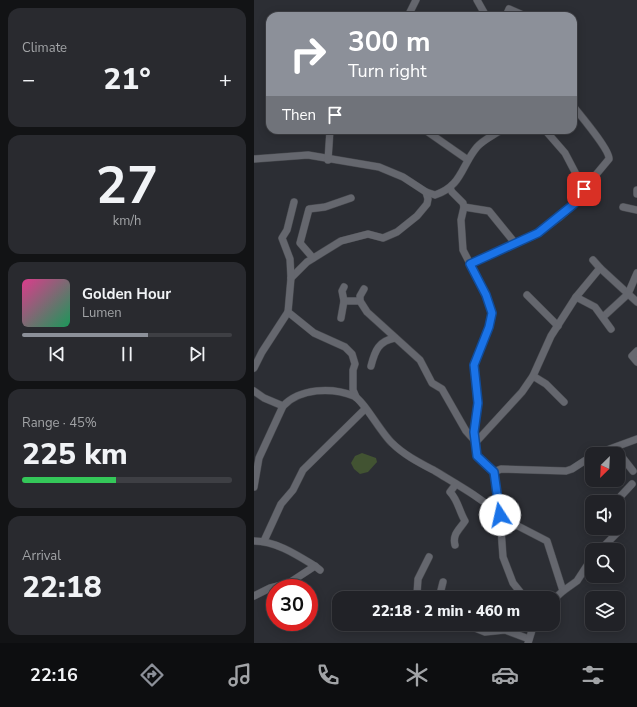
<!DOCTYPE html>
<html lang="en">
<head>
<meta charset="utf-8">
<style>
	body { margin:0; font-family:"Nunito Sans",sans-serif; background:#292a2f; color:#f1f3f6; height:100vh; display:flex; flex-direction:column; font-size:15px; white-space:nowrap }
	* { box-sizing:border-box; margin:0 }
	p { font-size:13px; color:#a2a4a7 }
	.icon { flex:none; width:22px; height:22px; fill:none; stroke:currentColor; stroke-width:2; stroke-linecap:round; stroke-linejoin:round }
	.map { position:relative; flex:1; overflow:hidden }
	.details { display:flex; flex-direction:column; gap:8px; padding:8px; background:#121315; width:254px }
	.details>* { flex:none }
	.banner { position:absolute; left:12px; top:12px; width:311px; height:122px; border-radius:12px; box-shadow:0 2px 10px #0003,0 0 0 1px #3e3f44; background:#8c9099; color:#fff; overflow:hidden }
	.needle { width:26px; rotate:204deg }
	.fabs { position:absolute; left:331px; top:447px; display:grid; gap:8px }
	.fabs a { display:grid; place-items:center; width:40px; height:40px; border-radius:8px; background:#212227; box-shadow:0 2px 10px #0003,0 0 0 1px #3e3f44; font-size:20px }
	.speed { position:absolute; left:12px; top:579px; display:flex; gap:8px; font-size:20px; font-weight:700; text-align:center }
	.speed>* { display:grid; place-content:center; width:52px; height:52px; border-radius:50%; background:#212227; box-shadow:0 2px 10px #0003,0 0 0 1px #3e3f44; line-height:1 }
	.speed .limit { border:6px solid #d22; background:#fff; color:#111 }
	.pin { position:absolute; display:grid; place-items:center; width:34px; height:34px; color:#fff; margin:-17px; border-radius:8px; box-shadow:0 2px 6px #0006 }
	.me { position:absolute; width:44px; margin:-22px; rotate:350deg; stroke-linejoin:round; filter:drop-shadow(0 0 3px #0008) }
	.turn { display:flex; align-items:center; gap:14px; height:84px; padding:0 16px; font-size:18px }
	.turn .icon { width:52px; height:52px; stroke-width:2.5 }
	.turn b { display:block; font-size:28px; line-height:34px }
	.then { display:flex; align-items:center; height:38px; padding:0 16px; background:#0003; gap:8px; font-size:15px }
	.big { font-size:30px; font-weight:800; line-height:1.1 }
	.details .widget { flex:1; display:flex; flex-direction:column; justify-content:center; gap:6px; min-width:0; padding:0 14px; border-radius:12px; background:#292a2f }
	.details .dial { align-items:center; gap:0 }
	.dial b { font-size:52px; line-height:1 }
	.song { display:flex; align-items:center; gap:12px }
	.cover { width:48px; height:48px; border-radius:6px; background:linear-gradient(135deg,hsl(330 70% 55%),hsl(150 70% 35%)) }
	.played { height:4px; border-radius:2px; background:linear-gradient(90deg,#8c9099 60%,#3e3f44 60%) }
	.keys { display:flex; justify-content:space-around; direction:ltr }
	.heat { display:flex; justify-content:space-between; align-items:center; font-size:22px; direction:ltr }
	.charge { height:6px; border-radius:3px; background:linear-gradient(90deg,#34c759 45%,#3e3f44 0) }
	.trip { position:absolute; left:78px; top:591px; width:228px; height:40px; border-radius:12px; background:#212227; box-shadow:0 2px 10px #0003,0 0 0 1px #3e3f44; font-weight:800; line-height:40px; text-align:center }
	.tab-bar { display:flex; height:64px; justify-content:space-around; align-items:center; background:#0d0e10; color:#a2a4a7 }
	.tab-bar .icon { width:28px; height:28px }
	.tab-bar .selected { color:#8c9099 }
	.tab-bar b { font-size:18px; color:#f1f3f6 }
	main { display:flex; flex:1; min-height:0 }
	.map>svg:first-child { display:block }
	.green { fill:#425332 }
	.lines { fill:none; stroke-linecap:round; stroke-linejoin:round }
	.minor-casing { stroke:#47494e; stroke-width:8 }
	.minor { stroke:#65676e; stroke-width:7 }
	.route-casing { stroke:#114b97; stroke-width:10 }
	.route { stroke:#1a73e8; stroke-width:7 }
</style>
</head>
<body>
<main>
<section class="details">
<div class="widget"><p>Climate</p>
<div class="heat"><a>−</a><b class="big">21°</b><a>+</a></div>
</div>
<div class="widget dial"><b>27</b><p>km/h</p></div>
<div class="widget">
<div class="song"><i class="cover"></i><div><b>Golden Hour</b><p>Lumen</p></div></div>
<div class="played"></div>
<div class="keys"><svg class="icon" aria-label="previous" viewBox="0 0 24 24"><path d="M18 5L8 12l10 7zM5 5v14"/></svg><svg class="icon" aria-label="pause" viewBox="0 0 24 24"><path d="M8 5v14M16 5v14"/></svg><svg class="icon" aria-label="next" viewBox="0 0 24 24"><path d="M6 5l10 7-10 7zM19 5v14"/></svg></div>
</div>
<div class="widget"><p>Range · 45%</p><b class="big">225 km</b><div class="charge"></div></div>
<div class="widget"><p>Arrival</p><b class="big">22:18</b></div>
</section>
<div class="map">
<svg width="383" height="643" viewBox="0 0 383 643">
	<rect width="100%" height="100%" fill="#2c2e34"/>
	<polygon class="green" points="108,453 122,458 123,462 114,472 106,474 100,469 97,463 101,456"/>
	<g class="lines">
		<g class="minor-casing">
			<g id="minor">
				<polyline points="223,0 232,16"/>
				<polyline points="154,16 162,0"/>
				<polyline points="252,16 255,9 271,16"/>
				<polyline points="171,130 214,160"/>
				<polyline points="291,130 311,153 322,174 334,185"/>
				<polyline points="0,159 54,155 125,167 149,177 172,192 174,199 173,204 163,216 143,232 129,238 114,234 87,241 53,262 37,278"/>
				<polyline points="74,160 76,130"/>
				<polyline points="196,188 198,192 209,203 210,207 207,220 209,250 232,295 238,313 235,327 220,365 224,403 220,432 222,442"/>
				<polyline points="383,190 383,194"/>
				<path d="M172 192 181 195C208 186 207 166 223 147 229 140 240 135 247 130"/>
				<polyline points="40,202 33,230 28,238 36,259 37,278 34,312 60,333 91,347 98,354 101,364 99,370 99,390 102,397"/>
				<polyline points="210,207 235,211 261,243"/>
				<polyline points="369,207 383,210"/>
				<polyline points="59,258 46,243 55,209 71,207 97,198"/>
				<polyline points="339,260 346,268 383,302"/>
				<path d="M216 264 281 235 306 217 320 204 330 189 355 159C356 150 326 115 319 106"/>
				<polyline points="90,287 88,291 90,301 106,301"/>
				<polyline points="110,289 106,296 106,301 113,312 166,360 178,383 188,389 212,431 222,442"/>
				<polyline points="273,295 304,326"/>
				<polyline points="322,297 346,268"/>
				<polyline points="349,317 374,294 383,273"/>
				<polyline points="87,318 90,301"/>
				<polyline points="383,351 378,356 383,362"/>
				<path d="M117 366C121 350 125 341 141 338"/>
				<polyline points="0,368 8,352 34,312"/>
				<polyline points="279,376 292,384 310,402"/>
				<polyline points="0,391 10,398 29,406"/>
				<polyline points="361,448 379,471"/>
				<polyline points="342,454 383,439"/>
				<polyline points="240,472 223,456 222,442 268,392 279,376 297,336 322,297 341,307 357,329"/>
				<path d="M0 487 5 458 29 406C46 388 78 387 100 396 110 401 127 433 138 443 150 455 166 463 181 471 204 485 226 497 246 515L249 557 259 583 271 598"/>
				<polyline points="246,515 240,472 247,469 312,471 318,469 338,456"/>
				<polyline points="248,523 264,526 293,541 309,591 299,600"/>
				<path d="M0 541C22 541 43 555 61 566"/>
				<polyline points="10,541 27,504 39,490 49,470 111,409"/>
				<path d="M201 545C198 534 206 529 211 521 205 511 204 500 196 492L202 484"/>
				<polyline points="346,550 367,529 368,523 365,498 378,484"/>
				<polyline points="309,591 323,581 338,558"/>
				<polyline points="0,596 16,588 35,583 61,566 66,570"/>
				<polyline points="172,598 163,594 164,579 175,557"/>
				<polyline points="185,598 189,582"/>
				<polyline points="211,624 231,632 251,630 275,639"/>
				<polyline points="274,643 280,624"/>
			</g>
		</g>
		<use href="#minor" class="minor"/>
	</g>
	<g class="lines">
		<g class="route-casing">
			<polyline id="route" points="246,515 240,472 223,456 220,432 224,403 220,365 235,327 238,313 232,295 216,264 284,233 320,204 330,189"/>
		</g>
		<use href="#route" class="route"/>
	</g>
</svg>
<div class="fabs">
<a><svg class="needle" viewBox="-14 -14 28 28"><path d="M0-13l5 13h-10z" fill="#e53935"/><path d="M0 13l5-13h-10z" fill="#a2a4a7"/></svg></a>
<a><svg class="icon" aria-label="sound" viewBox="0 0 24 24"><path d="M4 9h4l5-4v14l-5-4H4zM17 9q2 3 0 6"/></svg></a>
<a><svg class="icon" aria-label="search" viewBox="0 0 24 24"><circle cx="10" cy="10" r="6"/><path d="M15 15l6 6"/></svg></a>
<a><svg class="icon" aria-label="layers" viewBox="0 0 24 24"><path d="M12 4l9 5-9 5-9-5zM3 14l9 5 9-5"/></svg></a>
</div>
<div class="speed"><div class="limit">30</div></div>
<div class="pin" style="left:330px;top:189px;background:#d93025"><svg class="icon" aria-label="arrive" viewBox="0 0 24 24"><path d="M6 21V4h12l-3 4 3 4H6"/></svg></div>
<svg class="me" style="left:246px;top:515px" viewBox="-20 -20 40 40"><circle r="19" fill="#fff"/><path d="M0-13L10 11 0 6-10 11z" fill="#1a73e8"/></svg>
<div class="trip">22:18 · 2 min · 460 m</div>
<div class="banner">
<div class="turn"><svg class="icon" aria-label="right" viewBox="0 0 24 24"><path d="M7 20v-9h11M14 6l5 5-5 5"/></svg><div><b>300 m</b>Turn right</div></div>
<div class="then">Then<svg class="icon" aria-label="arrive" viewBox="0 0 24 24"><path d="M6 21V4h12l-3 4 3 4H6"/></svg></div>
</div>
</div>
</main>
<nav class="tab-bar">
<b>22:16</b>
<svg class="icon selected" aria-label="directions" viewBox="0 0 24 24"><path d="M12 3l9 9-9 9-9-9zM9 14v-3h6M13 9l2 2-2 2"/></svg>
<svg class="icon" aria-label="music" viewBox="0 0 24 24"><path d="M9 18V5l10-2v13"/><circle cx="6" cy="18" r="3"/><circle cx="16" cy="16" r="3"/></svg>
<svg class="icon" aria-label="phone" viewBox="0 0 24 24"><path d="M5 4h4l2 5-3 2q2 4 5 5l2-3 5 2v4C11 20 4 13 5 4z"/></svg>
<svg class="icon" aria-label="climate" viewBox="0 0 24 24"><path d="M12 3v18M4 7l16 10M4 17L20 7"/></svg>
<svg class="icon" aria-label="car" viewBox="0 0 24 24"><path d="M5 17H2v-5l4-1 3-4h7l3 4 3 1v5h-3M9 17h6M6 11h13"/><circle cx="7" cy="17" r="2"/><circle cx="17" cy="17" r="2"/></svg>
<svg class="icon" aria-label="filters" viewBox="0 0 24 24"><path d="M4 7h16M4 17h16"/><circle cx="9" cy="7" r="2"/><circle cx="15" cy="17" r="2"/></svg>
</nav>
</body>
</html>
